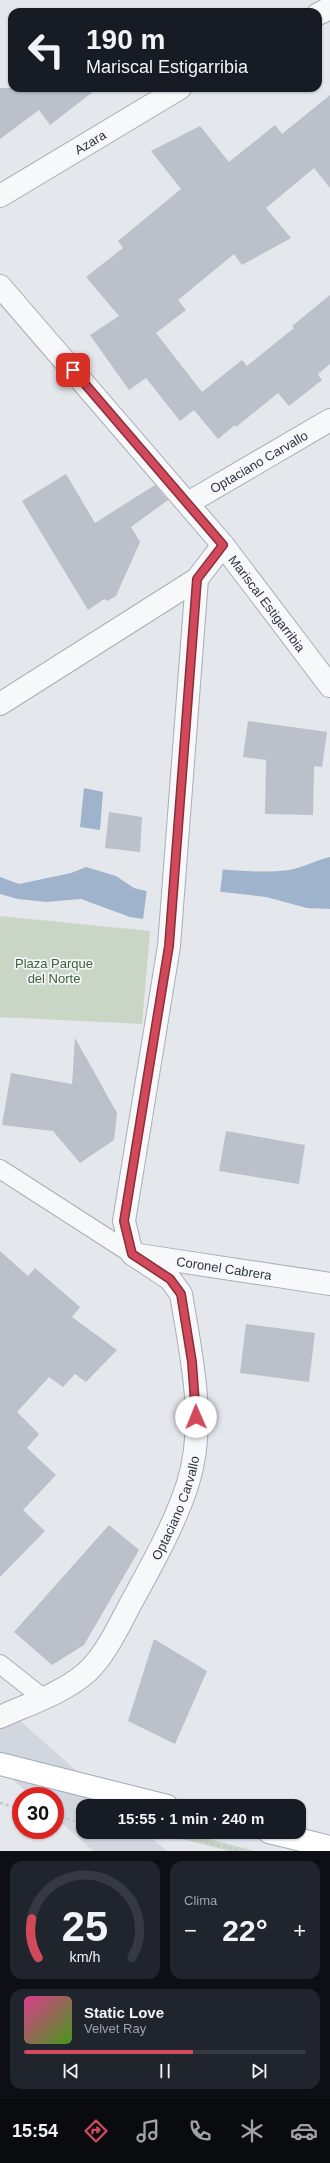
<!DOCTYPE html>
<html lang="es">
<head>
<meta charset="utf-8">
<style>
	body { margin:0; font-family:Arial,sans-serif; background:#20242c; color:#f1f3f6; height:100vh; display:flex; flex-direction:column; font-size:15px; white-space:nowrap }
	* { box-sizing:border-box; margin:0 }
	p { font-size:13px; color:#9ea1a6 }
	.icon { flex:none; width:22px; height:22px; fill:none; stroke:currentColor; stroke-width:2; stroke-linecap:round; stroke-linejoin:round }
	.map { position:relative; height:1851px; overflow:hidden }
	.sheet { display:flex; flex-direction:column; gap:10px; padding:10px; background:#0d0f14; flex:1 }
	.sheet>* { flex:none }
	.banner { position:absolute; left:8px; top:8px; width:314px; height:84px; border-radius:12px; box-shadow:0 1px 3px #0004; background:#171b24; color:#f1f3f6; overflow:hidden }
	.speed { position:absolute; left:12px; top:1787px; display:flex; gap:8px; font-size:20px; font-weight:700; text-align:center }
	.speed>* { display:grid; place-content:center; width:52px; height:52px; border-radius:50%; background:#171b24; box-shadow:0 1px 3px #0004; line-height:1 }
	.speed .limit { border:6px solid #d22; background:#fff; color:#111 }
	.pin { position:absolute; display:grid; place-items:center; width:34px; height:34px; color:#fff; margin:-17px; border-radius:8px; box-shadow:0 2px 6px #0006 }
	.me { position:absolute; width:44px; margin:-22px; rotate:359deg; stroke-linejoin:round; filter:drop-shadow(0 0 3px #0008) }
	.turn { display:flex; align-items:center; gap:14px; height:84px; padding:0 12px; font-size:18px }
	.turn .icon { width:52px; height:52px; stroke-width:2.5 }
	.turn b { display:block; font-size:28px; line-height:34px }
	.big { font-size:30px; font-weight:800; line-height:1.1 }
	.sheet .widget { flex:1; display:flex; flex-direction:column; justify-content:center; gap:6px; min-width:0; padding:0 14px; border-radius:12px; background:#20242c }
	.sheet .dial { align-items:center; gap:0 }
	.dial svg { height:104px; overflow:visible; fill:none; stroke:#363941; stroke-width:7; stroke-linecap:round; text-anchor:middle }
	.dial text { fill:#f1f3f6; stroke:none }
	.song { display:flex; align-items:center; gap:12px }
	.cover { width:48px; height:48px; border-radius:6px; background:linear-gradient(135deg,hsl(330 70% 55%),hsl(100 70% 35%)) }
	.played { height:4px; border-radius:2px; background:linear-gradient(90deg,#d1495b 60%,#363941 60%) }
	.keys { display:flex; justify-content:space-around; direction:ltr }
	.heat { display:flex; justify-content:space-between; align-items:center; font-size:22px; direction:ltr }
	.sheet .tiles { flex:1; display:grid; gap:10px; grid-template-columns:1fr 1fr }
	.widget:last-child { grid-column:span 2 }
	.trip { position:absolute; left:76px; top:1799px; width:230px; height:40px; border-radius:12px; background:#171b24; box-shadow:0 1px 3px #0004; font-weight:800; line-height:40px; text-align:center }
	.dock { display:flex; height:64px; justify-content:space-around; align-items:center; background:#090b0e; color:#9ea1a6 }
	.dock .icon { width:28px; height:28px }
	.dock .active { color:#d1495b }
	.dock b { font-size:18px; color:#f1f3f6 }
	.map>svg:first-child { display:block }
	.built { fill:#d2d6de }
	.green { fill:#c9d6c5 }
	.water { fill:#9fb4cc }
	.pier { fill:#e4e7ec }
	.building { fill:#bbc0ca }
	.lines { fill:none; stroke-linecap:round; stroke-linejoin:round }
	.service-casing { stroke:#a9aeb7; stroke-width:20 }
	.minor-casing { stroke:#a9aeb7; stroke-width:24 }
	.primary-casing { stroke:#a3abb8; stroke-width:24 }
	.path { stroke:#c2c5cb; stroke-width:2.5; stroke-dasharray:3 3; stroke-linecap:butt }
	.service { stroke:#f7f8fa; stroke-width:18 }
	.minor { stroke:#f7f8fa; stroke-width:22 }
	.primary { stroke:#fff; stroke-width:22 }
	.route-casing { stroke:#882f3b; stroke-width:10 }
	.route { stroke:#d1495b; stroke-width:7 }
	.labels { text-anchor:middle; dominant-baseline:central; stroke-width:3.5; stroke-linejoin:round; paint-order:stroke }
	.street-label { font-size:13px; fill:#2b3445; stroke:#f4f6f9 }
	.park-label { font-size:13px; fill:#3f6138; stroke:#f4f6f9 }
</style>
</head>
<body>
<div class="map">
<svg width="330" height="1851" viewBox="0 0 330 1851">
	<rect width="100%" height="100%" fill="#e4e7ec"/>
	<polygon class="built" points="0,1703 116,1806 83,1806 83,1832 145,1832 167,1851 93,1851 55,1817 55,1796 31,1796 0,1768"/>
	<g class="green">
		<polygon points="0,916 150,931 142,1024 0,1017"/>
		<polygon points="154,1832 181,1832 255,1851 229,1851"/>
	</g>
	<g class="water">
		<polygon points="84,788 103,792 100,830 80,827"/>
		<path d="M330 857V909L307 908 266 897 214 891 217 869C241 871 265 873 289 870 302 868 316 860 330 857Z"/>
		<polygon points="86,867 116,876 134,888 154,893 150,920 130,917 81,899 46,902 18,899 0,894 0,877 19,884 71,873"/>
	</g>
	<g class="pier">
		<polygon points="217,867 223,868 220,894 212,891"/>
		<polygon points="147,889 156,893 150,922 143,920"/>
	</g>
	<g class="building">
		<polygon points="0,88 98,88 50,125 39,110 0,139"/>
		<polygon points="330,95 330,188 314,168 266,208 291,238 242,265 234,254 178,300 186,310 156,333 202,392 242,360 247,366 294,328 292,326 330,295 330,364 318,374 322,380 289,406 278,393 236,427 235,425 218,439 194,410 180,421 146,378 129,390 90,335 119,316 86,277 123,248 118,241 181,189 151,151 200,126 229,162 275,125 282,134"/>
		<polygon points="66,474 95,523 155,485 168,500 131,527 140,542 116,596 107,601 104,599 88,610 22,501"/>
		<polygon points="248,721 327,732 322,767 314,766 313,815 265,814 266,760 243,757"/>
		<polygon points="109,812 142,817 140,852 105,848"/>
		<polygon points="75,1038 117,1113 114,1140 80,1163 53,1131 2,1125 11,1073 72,1084"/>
		<polygon points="226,1131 305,1145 299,1184 219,1171"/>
		<polygon points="0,1251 28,1276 35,1268 80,1307 72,1317 117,1350 86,1382 75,1374 63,1387 49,1377 17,1412 39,1434 27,1448 56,1475 23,1510 45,1531 0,1577"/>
		<polygon points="246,1324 315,1333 309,1382 240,1373"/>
		<polygon points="109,1525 139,1550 84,1645 52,1665 14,1632"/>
		<polygon points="154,1639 207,1671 175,1744 128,1721"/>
	</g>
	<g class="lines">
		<g class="service-casing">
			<g id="service">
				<polyline points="0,1169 132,1254"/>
				<polyline points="0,1664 43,1698"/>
			</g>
		</g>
		<g class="minor-casing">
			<g id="minor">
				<polyline points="318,14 330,8"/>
				<path id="s1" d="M0 196 180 88"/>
				<path id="s2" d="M0 286 223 545 330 686"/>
				<path id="s3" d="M188 503 330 420"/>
				<polyline points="0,704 197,579"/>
				<path id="s4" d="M139 1255 330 1284"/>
				<path id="s5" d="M0 1717C29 1704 61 1694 86 1673 108 1653 121 1620 136 1594 155 1559 176 1521 188 1483 207 1422 191 1355 181 1294L170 1279 132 1254 124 1221 169 946 197 579 223 545"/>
			</g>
		</g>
		<g class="primary-casing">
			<g id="primary">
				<polyline points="0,1764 167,1806"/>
				<polyline points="269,1832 330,1847"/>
			</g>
		</g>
		<g class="path">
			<polyline points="0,1803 21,1809"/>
			<polyline points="55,1816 83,1823"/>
			<polyline points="140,1832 160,1835"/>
			<polyline points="164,1835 198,1840 241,1851"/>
		</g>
		<use href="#service" class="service"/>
		<use href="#minor" class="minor"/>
		<use href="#primary" class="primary"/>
	</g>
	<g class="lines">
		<g class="route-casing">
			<polyline id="route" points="73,370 223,545 197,579 169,946 124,1221 132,1254 170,1279 181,1294 192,1362 196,1417"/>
		</g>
		<use href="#route" class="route"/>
	</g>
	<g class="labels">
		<g class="street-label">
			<text stroke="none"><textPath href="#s1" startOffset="105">Azara</textPath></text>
			<text stroke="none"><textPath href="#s3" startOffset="82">Optaciano Carvallo</textPath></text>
			<text stroke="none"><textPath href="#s2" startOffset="415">Mariscal Estigarribia</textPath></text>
			<text stroke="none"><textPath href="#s4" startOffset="86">Coronel Cabrera</textPath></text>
			<text stroke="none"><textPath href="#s5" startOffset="286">Optaciano Carvallo</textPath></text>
		</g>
		<g class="park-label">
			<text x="54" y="963">Plaza Parque<tspan x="54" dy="15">del Norte</tspan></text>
		</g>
	</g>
</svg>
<div class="speed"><div class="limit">30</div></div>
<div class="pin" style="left:73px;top:370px;background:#d93025"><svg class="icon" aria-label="arrive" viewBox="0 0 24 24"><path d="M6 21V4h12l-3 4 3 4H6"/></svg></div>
<svg class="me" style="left:196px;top:1417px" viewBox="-20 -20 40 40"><circle r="19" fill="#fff"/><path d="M0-13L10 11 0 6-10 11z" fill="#d1495b"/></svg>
<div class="trip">15:55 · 1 min · 240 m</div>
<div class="banner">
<div class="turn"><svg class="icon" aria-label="left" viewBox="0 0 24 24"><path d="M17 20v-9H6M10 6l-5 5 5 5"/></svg><div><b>190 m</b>Mariscal Estigarribia</div></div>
</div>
</div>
<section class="sheet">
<div class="tiles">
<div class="widget dial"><svg viewBox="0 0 100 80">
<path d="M14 69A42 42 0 1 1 86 69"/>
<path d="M14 69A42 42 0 0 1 9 39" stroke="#d1495b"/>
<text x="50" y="56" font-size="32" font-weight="700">25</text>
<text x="50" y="72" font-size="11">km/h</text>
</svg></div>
<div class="widget"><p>Clima</p>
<div class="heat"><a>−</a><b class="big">22°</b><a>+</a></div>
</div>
<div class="widget">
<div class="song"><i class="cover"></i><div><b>Static Love</b><p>Velvet Ray</p></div></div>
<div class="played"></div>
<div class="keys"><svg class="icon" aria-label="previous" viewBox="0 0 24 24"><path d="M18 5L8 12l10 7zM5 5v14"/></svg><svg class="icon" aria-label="pause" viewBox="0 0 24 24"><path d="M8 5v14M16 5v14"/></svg><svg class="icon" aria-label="next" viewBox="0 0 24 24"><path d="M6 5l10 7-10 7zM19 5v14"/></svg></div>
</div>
</div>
</section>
<nav class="dock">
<b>15:54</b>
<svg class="icon active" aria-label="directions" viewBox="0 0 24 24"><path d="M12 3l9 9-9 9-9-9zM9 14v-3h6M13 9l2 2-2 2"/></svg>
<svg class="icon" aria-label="music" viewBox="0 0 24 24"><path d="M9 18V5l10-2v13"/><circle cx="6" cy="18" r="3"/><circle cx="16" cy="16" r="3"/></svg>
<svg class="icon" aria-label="phone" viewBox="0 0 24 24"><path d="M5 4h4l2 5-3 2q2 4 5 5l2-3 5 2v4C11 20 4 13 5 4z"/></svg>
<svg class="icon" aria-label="climate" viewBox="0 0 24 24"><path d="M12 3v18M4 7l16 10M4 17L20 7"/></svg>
<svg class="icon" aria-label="car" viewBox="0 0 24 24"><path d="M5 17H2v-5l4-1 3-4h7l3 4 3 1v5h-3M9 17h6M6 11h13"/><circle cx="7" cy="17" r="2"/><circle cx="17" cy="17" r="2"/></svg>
</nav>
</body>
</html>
